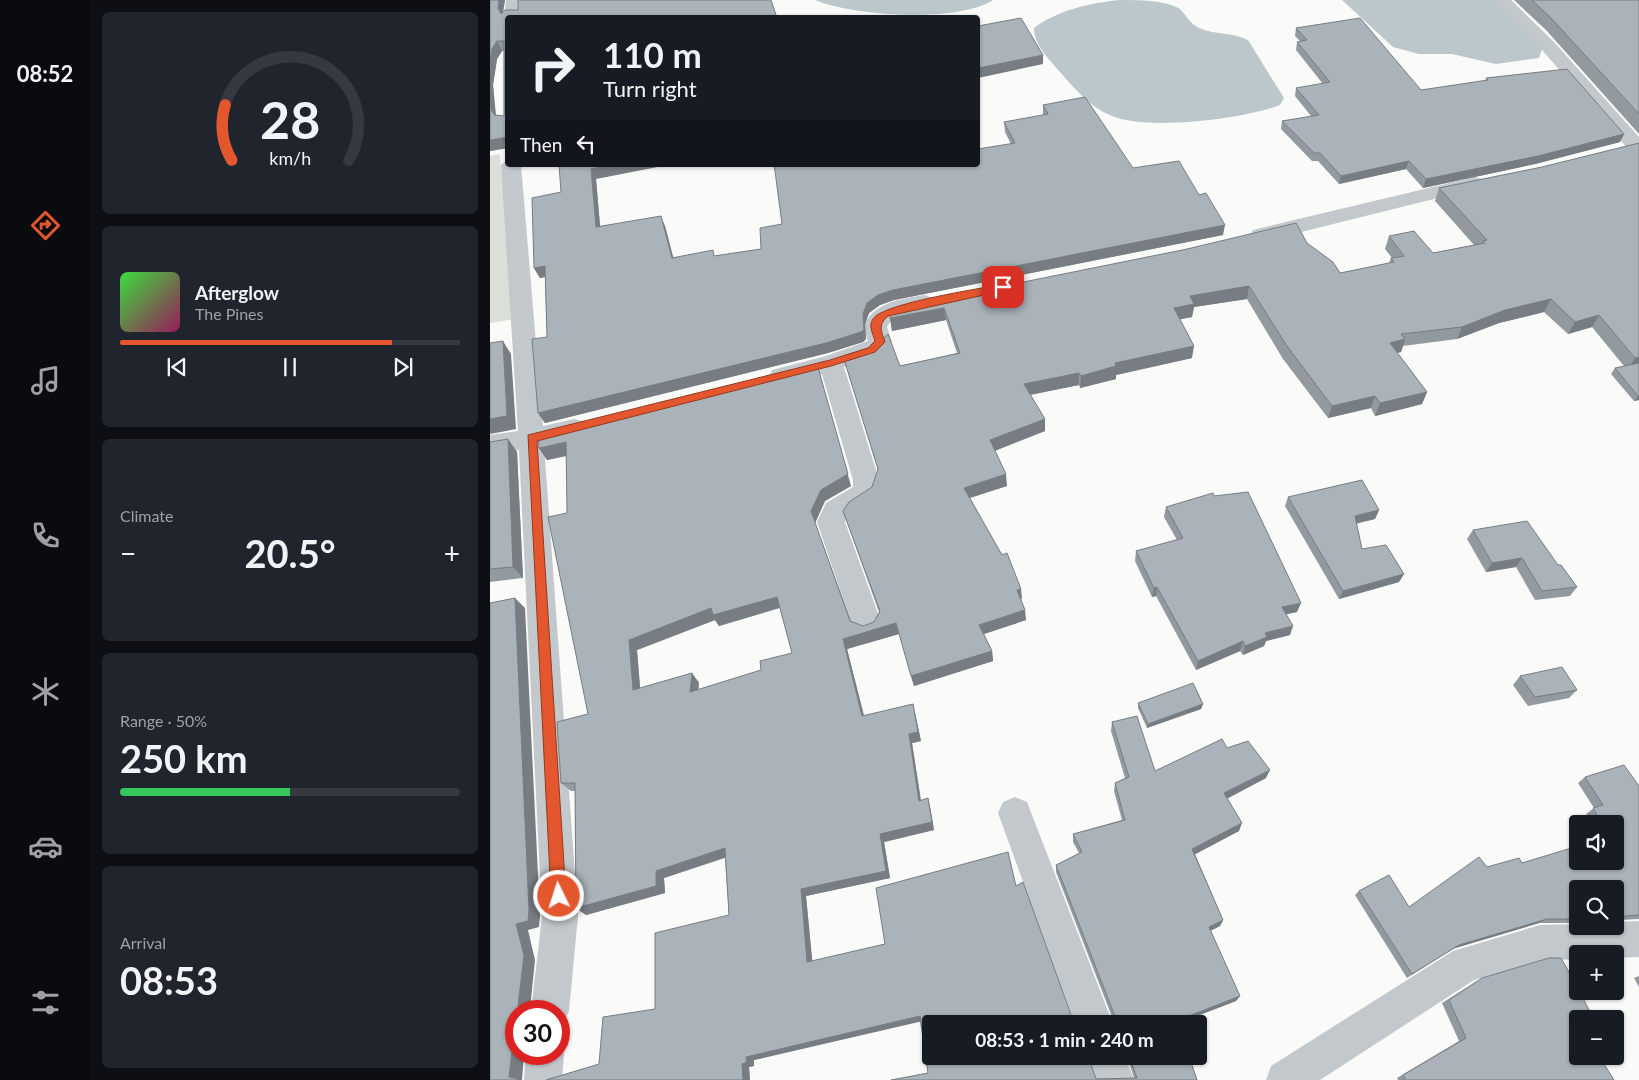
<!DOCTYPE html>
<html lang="en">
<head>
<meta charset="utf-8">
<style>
	body { margin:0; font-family:Lato,sans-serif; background:#20242c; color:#f1f3f6; height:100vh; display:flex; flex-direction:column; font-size:19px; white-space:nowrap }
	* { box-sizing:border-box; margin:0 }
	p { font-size:16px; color:#9ea1a6 }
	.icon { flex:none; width:28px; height:28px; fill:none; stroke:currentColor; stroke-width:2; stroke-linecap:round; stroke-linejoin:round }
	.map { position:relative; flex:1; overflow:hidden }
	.side { display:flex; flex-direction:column; gap:12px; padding:12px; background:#0d0f14; width:400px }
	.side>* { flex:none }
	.top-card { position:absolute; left:15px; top:15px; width:475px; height:152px; border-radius:5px; box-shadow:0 1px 4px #0004; background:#171b24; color:#f1f3f6; overflow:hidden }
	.tools { position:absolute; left:1079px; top:815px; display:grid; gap:10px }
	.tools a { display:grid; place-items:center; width:55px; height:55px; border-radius:5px; background:#171b24; box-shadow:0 1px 4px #0004; font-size:25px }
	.speed { position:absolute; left:15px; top:1000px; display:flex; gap:10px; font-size:25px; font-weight:700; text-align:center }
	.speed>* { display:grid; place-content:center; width:65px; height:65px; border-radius:50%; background:#171b24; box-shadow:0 1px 4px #0004; line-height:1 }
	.speed .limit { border:8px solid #d22; background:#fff; color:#111 }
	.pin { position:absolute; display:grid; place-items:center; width:42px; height:42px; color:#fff; margin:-21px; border-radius:10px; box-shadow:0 2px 8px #0006 }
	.me { position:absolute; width:55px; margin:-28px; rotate:356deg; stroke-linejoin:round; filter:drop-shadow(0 0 4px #0008) }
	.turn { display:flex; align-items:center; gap:18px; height:105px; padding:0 15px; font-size:22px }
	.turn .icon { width:65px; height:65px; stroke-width:2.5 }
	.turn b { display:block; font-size:35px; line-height:42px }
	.then { display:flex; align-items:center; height:48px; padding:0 15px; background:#0003; gap:10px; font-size:19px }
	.big { font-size:38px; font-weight:700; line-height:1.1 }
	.side .tile { flex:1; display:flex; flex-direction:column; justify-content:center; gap:8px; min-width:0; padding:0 18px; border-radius:8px; background:#20242c }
	.side .dial { align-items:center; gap:0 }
	.dial svg { height:130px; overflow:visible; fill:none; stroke:#363941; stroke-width:7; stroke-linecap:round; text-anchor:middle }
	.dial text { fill:#f1f3f6; stroke:none }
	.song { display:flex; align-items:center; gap:15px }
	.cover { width:60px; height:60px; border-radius:8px; background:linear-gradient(135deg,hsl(120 70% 55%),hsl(330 70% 35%)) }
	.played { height:5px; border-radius:2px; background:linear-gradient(90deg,#e4572e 80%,#363941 80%) }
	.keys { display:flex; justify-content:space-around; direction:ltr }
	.heat { display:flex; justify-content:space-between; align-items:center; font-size:28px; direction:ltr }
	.charge { height:8px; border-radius:4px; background:linear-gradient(90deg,#34c759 50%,#363941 0) }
	.trip { position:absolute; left:432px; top:1015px; width:285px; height:50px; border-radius:5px; background:#171b24; box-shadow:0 1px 4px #0004; font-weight:700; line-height:50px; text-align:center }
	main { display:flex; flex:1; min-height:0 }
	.tab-bar { display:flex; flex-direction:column; width:90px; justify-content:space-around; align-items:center; background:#090b0e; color:#9ea1a6 }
	.tab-bar .icon { width:35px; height:35px }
	.tab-bar .active { color:#e4572e }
	.tab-bar b { font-size:22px; color:#f1f3f6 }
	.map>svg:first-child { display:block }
	.green { fill:#dadfd7 }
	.water { fill:#bbc7cb }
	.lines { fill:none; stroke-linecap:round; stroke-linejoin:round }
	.minor { fill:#c3c8cc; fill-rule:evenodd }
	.wall { fill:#929a9f; fill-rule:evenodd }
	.shaded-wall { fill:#777d82 }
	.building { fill:#aab3b9; stroke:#777d82; fill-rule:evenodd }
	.route { fill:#e4572e; stroke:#94391e }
</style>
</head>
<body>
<main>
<nav class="tab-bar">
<b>08:52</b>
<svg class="icon active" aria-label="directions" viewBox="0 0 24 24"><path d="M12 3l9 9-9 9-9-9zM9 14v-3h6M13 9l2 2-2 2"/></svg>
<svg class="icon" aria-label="music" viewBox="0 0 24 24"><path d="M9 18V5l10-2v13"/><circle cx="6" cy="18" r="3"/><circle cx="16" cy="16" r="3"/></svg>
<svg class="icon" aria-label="phone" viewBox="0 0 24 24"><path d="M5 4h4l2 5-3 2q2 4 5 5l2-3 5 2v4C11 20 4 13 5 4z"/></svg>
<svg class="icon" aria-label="climate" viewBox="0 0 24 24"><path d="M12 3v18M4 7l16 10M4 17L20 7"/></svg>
<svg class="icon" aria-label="car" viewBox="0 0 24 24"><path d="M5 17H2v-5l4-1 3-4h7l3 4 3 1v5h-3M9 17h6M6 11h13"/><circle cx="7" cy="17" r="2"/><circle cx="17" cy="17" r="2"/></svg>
<svg class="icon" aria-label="filters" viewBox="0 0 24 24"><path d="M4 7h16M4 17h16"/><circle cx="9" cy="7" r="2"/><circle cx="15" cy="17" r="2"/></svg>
</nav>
<section class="side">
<div class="tile dial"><svg viewBox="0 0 100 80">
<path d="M14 69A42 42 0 1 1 86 69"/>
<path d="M14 69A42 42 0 0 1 10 35" stroke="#e4572e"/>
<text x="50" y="56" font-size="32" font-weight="700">28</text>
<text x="50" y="72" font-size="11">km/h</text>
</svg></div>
<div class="tile">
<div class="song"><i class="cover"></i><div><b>Afterglow</b><p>The Pines</p></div></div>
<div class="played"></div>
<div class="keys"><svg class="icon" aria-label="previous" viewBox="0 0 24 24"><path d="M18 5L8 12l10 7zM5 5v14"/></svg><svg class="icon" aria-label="pause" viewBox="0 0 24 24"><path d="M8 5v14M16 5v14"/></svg><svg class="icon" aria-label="next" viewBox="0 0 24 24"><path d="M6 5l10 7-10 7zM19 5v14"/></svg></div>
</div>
<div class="tile"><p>Climate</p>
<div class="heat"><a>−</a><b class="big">20.5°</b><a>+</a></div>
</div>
<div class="tile"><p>Range · 50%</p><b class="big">250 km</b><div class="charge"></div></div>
<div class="tile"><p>Arrival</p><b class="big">08:53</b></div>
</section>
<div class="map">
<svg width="1149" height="1080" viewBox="0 0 1149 1080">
	<rect width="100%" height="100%" fill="#fafaf8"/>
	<polygon class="green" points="10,154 24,319 0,323 0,156"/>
	<g class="water">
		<path d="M325 0H503C468 23 362 16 325 0Z"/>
		<path d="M630 0C647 0 676 0 690 9 696 15 700 24 709 28 725 35 742 32 758 40L794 98 790 105C754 119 657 131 622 116 601 108 584 88 570 72 559 59 544 45 544 28 568 10 600 3 630 0Z"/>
		<polygon points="852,0 1008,0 1052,49 1049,58 1006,64 962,54 929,54 903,47"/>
	</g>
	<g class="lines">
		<g class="minor">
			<polygon points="16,0 32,0 31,18 18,18 16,22 14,18"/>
			<polygon points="1003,0 1021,0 1064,42 1149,137 1149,151 1139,150 1052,50"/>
			<polygon points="18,160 18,165 31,165 53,426 84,419 93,421 97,428 93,435 54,445 88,916 79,1011 73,1024 69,1026 69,1011 41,1011 52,916 29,450 0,455 0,435 28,431 11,165"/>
			<polygon points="985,177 992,179 995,183 992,187 771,242 763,240 760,235 763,230 771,228"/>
			<path d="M435 295 443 298 446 303 443 308C428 313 405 311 397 327L402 342 395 353 354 367 389 480C389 512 358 502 355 522L391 622 386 631 376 635 366 631 361 622 327 522 336 503 363 487V480L332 374 291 385 282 382 279 376 282 370 336 356 378 341 373 327C384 302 410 299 435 295Z"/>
			<polygon points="525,797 537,802 623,1024 585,1024 508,813 513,802"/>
			<polygon points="1149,921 1149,957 1125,958 1125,954 1088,954 1088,959 1050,961 984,980 830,1080 776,1080 781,1066 963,951 1050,925 1088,924 1088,926 1125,926 1125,922"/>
			<polygon points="69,1041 74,1054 72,1080 34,1080 36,1054 69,1054"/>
			<polygon points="597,1056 635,1056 644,1080 606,1080"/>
		</g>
	</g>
	<g class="wall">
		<path d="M0 0H15L13 12 15 10 18 148 0 151ZM12 51H14V116L6 115 3 85 7 59Z"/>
		<polygon points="1024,0 1149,0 1149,134 1056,30"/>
		<polygon points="806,28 931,90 995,81 996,78 1134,134 1130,142 1045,164 933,188 916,169 849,184 828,161 822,161 791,129 792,121 821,116 805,96 806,88 833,84 806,50 807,42 810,41 805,36"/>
		<polygon points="553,105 643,168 709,195 733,235 404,300 390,305 379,313 375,324 376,339 373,342 338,353 55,423 48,413 57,337 55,277 50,278 44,268 71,192 106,179 110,226 175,226 183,257 225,256 271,249 292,224 286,173 283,165 488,165 521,144 515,132 514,122 553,115"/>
		<path d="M1149 143V400L1144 401 1121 374 1125 368 1134 366 1102 327 1078 334 1054 312 1009 323 967 339 913 346 911 352 907 353 937 392 932 404 885 416 881 408 838 418 793 359 757 299 704 307 702 317 690 319 702 358 626 375V379L590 388 589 385 540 395 555 431 505 451 517 486 480 498 531 589V599L536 620 494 634 502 651 503 661 424 686 409 634 357 649 374 715 425 713 431 741 422 743 431 800 440 807 444 830 394 842 400 878 316 896 322 961 395 944 526 886 583 1020 624 1022 566 872V865L589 853 583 842V834L632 820 624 791 625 783 635 778 621 731 622 722 665 771 737 748 776 778 737 798 749 831 705 854 733 920 730 926 720 931 750 996 746 1001 687 1023 441 1024 606 1079 644 1078 637 1056H699L707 1080H401L438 1073 430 1021 264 1060V1066L259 1067 260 1080H56L109 1064 165 1009 239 915 235 858 174 878 175 893 96 915 86 908 85 791H81L71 783 98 714 77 513V456L57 460 49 448 361 486 335 501 325 523 361 621 373 626 384 622 389 612 353 511 382 487 388 470 353 356 410 366 467 353 456 320 402 331 400 318 817 243 850 273 899 263 901 258H902L895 249 899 236 943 253 984 245 945 201 949 188 1052 167ZM290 608 302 653 271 670 208 690 209 683 202 673 150 688 147 650 225 620 229 626Z"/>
		<polygon points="18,439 27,452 33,578 0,582 0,442"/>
		<polygon points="798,497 889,510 885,519 866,523 872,549 914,574 909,582 849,599 795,506"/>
		<polygon points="676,507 807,612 796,614 800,635 776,641 774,646 753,655 750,651 706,670 666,596 662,597 645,561 646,551 687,540 674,517"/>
		<polygon points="983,530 1068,565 1087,587 1080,596 1045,600 1026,567 996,572 977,539"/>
		<polygon points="1030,676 1087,690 1079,698 1038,706 1023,685"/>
		<polygon points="648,703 713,704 711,709 657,728 648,708"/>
		<polygon points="1095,777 1149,786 1149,919 1130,920 1125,922 1125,889 1088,889 1088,923 1049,923 962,949 917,978 865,895 869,891 919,907 997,867 1032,863 1087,847 1083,839 1088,836 1088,861 1125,824 1102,824 1096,814 1104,808 1088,783"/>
		<polygon points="1149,976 1149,987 1144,978"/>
		<polygon points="992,978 1088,1019 1088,1056 1124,1080 908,1080 907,1078 969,1041 952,1003"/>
	</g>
	<g class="shaded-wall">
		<polygon points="9,0 15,0 12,18 8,8"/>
		<polygon points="7,41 12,51 7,59 3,85 6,120 1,110 0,96 0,62 2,49"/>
		<polygon points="553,55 553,64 488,78 488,68"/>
		<polygon points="1134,134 1130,142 1045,164 933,188 936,179"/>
		<polygon points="18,137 18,148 0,151 0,140"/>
		<polygon points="919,161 916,169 849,184 851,176"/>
		<polygon points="121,165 178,165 106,179 111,237 106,227 101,169"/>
		<polygon points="171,216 175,226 186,268 182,258"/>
		<polygon points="735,225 733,235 404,300 390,305 379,313 375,324 376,339 373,342 338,353 55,423 48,413 377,303 388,295 403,290"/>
		<polygon points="55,266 60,276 50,278 44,268"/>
		<polygon points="759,286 757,299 704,307 702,317 682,321 684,308 700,296"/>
		<polygon points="1061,299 1054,312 1009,323 967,339 972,327 1015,310"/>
		<polygon points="454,308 456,320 402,331 400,318"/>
		<polygon points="1109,315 1102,327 1078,334 1085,322"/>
		<polygon points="915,339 911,352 895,355 900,343"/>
		<polygon points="13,341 21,354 26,429 0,434 0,419"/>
		<polygon points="704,346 702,358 626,375 626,379 590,388 591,376 625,363"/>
		<polygon points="1149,357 1149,368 1137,370 1145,358"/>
		<polygon points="327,364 361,486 335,501 325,523 321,511 331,490"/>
		<polygon points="589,373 589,385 534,396 534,384"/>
		<polygon points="937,392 932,404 885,416 890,403"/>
		<polygon points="1149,395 1149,400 1144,401 1148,396"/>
		<polygon points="885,396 881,408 838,418 842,406"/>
		<polygon points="555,419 555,431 501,452 500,440"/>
		<polygon points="18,439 27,452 33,578 23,567"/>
		<polygon points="76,442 84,454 57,460 49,448"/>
		<polygon points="516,474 517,486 476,499 474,488"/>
		<polygon points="889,510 885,519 861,525 865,516"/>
		<polygon points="1032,558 1026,567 996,572 1002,563"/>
		<polygon points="914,574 909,582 849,599 853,591"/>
		<polygon points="667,587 666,596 662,597 664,588"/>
		<polygon points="531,589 532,599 528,600 527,590"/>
		<polygon points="287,597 292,607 229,626 225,620 147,650 151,699 143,690 139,640 221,608"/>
		<polygon points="25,598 35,608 50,916 49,927 38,930 45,960 40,1009 46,1011 38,1011 28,1006 26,924"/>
		<polygon points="811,603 807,612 788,616 792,607"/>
		<polygon points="535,610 536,620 491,635 489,625"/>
		<polygon points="406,623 409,634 357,649 376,725 372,716 353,639"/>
		<polygon points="803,626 800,635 776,641 774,646 753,655 755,646 775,633"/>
		<polygon points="753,641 750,651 706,670 708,661"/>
		<polygon points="502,651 503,661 424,686 421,676"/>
		<polygon points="202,673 209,683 207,702 200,692"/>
		<polygon points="423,704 425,713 431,741 422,743 432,809 429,801 419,734"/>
		<polygon points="713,704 711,709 657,728 658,724"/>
		<polygon points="780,770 776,778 731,802 734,793"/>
		<polygon points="438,798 440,807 444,830 394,842 400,878 316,896 323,968 317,962 311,889 390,834"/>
		<polygon points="752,823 749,831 700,857 702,849"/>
		<polygon points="235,848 242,855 174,878 175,893 96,915 86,908 166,871"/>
		<polygon points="1057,919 1049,923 962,949 917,978 969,945"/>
		<polygon points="733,920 730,926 716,933 719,927"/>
		<polygon points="750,996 746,1001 687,1024 686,1021"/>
		<polygon points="430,1016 433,1021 264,1060 264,1066 259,1067 260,1080 253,1080 252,1064 256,1057"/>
		<polygon points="22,1050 26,1052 26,1054 34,1054 32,1080 33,1080 28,1080 19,1077"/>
	</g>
	<g class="building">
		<polygon points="0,0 9,0 8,8 11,14 15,10 28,10 28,0 281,0 287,18 18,18 18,137 0,140 0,96 1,110 5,115 14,116 14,41 7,41 2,49 0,62"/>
		<polygon points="1042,0 1149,0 1149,114 1061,18"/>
		<polygon points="531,18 553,55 488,68 488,26"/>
		<polygon points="870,18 931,90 998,80 996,78 1077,69 1134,134 1048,156 936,179 919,161 851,176 830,153 824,153 792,121 829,115 806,88 840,82 807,42 817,40 806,28"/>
		<polygon points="595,97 643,168 689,161 709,195 716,193 735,225 403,290 388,295 377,303 373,314 374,330 371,332 336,343 48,413 42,339 57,337 55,266 44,268 42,198 71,192 69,165 121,165 101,169 106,227 171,216 182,258 223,250 224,256 271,249 270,228 292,224 285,171 284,165 488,165 488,149 525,143 514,122 558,114 553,105"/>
		<path d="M1149 143V357L1145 358 1109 315 1085 322 1061 299 1015 310 972 327 911 334 915 339 900 343 937 392 890 403 885 396 842 406 797 346 759 286 700 296 704 304 684 308 704 346 625 363 626 366 591 376 589 373 534 384 555 419 500 440 516 474 474 488 512 555 517 553 531 589 527 590 535 610 489 625 502 651 421 676 406 623 353 639 372 716 423 704 428 732 419 734 429 801 438 798 442 822 390 834 396 871 311 889 317 962 395 944 386 888 518 852 526 886 533 882 583 1020 624 1022 626 1019 566 865 592 852 583 834 635 820 625 783 639 777 622 722 647 716 665 771 732 739 737 748 758 741 780 770 734 793 752 823 702 849 733 920 719 927 750 996 686 1021 688 1024H441V1056H598L606 1079 647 1078 639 1056H699L707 1080H401L438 1073 430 1016 256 1057 257 1062 252 1064 253 1080H56L109 1064 113 1017 165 1009V933L239 915 235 848 166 871V886L86 908 85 783H71L67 722 98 714 58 517 77 513 76 442 49 448 48 434 327 364 358 474 331 490 321 511 360 621 373 626 384 622 390 611 353 511 359 502 382 487 388 469 353 356 388 345 398 334 410 366 470 353 454 308 400 318V309L697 249 806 223 817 243 843 262 850 273 904 262 901 258 914 256 899 236 924 231 943 253 995 243 993 241 997 240 949 188 1052 167ZM287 597 302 653 270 661 271 670 200 692 202 673 143 690 139 640 221 608 223 615Z"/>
		<polygon points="13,341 17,416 0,419 0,343"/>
		<polygon points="1149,363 1149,395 1148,396 1125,368"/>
		<polygon points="18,439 23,567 0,569 0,442"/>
		<polygon points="872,480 889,510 865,516 872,549 896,545 914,574 853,591 798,497"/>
		<polygon points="758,492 811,603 792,607 803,626 775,633 777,637 755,646 753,641 708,661 667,587 664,588 646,551 693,538 676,507 723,493 724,496"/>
		<polygon points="1037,521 1068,565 1071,565 1087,587 1052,591 1032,558 1002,563 983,530"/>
		<polygon points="25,598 39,910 38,921 26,924 34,955 28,1006 39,1008 38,1011 26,1011 26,1049 22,1050 19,1077 28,1079 28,1080 0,1080 0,603"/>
		<polygon points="1072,667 1087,690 1045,697 1030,676"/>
		<polygon points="703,683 713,704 658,724 648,703"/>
		<polygon points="1134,765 1149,786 1149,915 1133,916 1132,919 1125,920 1125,889 1088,889 1088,919 1057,919 969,945 922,974 869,891 899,875 919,907 989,857 997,867 1029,858 1032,863 1088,846 1088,861 1125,861 1125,824 1113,824 1103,808 1113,805 1095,777"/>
		<polygon points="1059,958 1071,958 1088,988 1088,991 1089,991 1104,1019 1088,1019 1088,1056 1109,1056 1124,1080 916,1080 913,1075 976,1038 959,1000 992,978"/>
	</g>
	<path class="route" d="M513 284 517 285V290L398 316C388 325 391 330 395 342L385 352 341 366 47 441 76 896 74 901 69 903 64 901 61 896 38 435 340 360 378 348 385 341C383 334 378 326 383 319 393 303 490 289 513 284Z"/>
</svg>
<div class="tools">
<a><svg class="icon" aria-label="sound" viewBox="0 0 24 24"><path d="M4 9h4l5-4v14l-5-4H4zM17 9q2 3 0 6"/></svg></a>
<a><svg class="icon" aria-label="search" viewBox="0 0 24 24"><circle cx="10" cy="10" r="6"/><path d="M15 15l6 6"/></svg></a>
<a>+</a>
<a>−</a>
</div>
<div class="speed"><div class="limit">30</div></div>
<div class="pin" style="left:513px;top:287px;background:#d93025"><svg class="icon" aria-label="arrive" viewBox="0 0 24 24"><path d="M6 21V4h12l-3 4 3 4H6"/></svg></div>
<svg class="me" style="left:69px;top:896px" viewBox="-20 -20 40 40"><circle r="17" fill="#e4572e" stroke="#fff" stroke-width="3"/><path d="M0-11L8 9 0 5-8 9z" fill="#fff"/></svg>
<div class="trip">08:53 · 1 min · 240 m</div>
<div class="top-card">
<div class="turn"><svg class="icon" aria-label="right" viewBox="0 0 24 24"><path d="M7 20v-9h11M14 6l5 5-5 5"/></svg><div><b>110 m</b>Turn right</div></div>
<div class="then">Then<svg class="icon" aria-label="left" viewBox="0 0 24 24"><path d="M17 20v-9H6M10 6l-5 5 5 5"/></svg></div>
</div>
</div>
</main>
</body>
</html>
